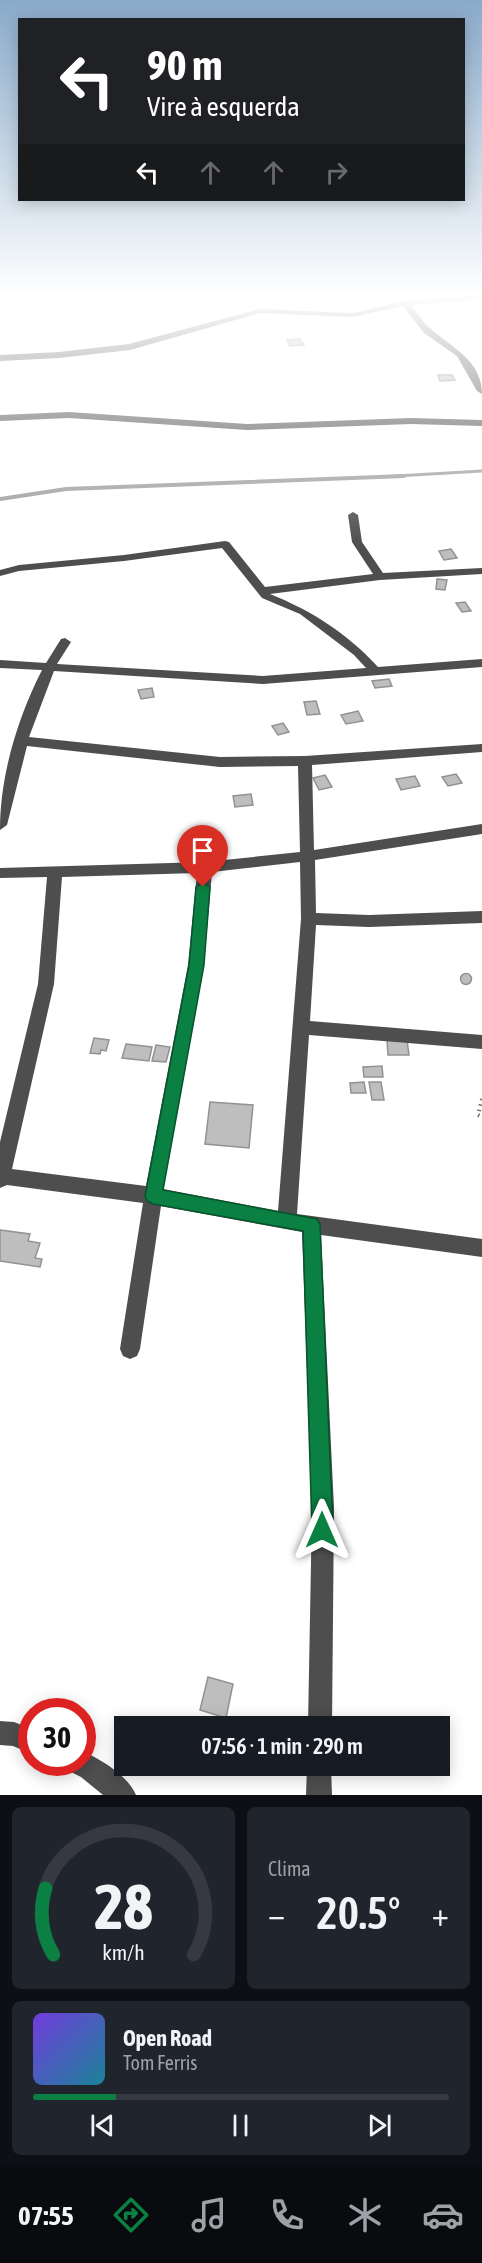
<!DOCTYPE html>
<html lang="pt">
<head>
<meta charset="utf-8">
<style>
	body { margin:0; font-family:"Asap Condensed",sans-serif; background:#20242c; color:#f1f3f6; height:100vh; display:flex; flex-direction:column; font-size:22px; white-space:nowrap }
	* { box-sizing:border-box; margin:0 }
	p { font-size:20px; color:#9ea1a6 }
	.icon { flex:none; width:33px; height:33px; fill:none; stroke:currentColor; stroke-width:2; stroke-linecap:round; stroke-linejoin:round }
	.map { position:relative; height:1795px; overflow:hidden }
	.side { display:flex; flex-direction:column; gap:12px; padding:12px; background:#0d0f14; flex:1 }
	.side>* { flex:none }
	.top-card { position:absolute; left:18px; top:18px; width:447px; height:183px; border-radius:0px; box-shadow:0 3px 15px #0003; background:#202124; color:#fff; overflow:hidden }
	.speed { position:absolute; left:18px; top:1698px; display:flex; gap:12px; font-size:30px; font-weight:700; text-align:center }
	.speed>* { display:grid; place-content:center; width:78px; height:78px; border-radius:50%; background:#171b24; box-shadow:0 3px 15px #0003; line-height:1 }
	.speed .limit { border:9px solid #d22; background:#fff; color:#111 }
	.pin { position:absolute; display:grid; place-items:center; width:51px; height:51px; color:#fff; margin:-62px -26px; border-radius:50% 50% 50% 0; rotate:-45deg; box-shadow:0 0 6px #0007 }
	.pin .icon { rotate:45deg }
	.me { position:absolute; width:66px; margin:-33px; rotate:0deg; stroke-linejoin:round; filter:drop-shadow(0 0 4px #0008) }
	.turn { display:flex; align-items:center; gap:21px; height:126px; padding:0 30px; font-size:27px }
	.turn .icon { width:78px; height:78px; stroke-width:2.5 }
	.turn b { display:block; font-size:42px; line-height:51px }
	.lanes { display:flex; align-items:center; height:57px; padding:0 30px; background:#0003; justify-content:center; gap:30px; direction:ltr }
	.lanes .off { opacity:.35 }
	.big { font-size:45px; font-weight:600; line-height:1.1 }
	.side .widget { flex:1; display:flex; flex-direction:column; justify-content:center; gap:9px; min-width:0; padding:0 21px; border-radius:9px; background:#20242c }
	.side .dial { align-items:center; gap:0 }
	.dial svg { height:156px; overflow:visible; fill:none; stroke:#363941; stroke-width:7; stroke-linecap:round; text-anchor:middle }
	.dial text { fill:#f1f3f6; stroke:none }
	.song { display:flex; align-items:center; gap:18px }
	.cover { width:72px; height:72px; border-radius:9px; background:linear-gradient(135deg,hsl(260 70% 55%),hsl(190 70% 35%)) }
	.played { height:6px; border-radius:3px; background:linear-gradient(90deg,#0b8043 20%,#363941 20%) }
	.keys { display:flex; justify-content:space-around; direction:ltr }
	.heat { display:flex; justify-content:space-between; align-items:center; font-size:33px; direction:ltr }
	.side .tiles { flex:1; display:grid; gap:12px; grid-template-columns:1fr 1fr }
	.widget:last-child { grid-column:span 2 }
	.trip { position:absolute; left:114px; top:1716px; width:336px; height:60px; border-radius:0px; background:#171b24; box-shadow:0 3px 15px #0003; font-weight:600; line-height:60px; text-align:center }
	.dock { display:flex; height:96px; justify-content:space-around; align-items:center; background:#090b0e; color:#9ea1a6 }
	.dock .icon { width:42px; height:42px }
	.dock .on { color:#0b8043 }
	.dock b { font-size:27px; color:#f1f3f6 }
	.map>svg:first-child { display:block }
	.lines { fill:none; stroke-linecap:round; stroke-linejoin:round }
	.stream-far1 { stroke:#9c9c9c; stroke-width:3 }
	.stream { stroke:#9c9c9c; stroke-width:4 }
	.building { fill:#bebebe; stroke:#929292; stroke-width:1.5 }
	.path { stroke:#707070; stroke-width:4; stroke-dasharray:1.5 4; stroke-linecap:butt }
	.minor { fill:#4e4e4e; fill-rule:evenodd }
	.route { fill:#0b8043; stroke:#07532c; stroke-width:1.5 }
</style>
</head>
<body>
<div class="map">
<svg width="482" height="1795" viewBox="0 0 482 1795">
	<rect width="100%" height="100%" fill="#fff"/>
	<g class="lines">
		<polyline class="stream-far1" points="379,477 482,471"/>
		<polyline class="stream" points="0,499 66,489 404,476"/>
	</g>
	<g class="building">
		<polygon points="300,339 304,345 290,346 287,340"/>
		<polygon points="438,375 452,375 455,380 440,381"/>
		<polygon points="451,549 457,558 444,560 439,551"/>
		<polygon points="437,579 447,580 445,590 436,589"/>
		<polygon points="465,602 471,611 462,612 456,603"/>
		<polygon points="389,679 392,686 375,688 372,681"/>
		<polygon points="152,688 154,697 141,699 138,690"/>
		<polygon points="316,701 320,714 307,715 304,702"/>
		<polygon points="358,711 363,721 346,724 341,715"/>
		<polygon points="283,723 289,732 278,735 272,726"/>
		<polygon points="456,774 462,783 448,786 442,777"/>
		<polygon points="325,775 332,787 319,790 313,778"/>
		<polygon points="415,776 420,786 401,790 396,779"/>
		<polygon points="251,794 253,805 235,807 233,796"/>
		<circle cx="466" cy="979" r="5.5"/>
		<polygon points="94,1038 109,1040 106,1051 101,1050 100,1054 90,1053"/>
		<polygon points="387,1040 407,1040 409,1055 388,1055"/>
		<polygon points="126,1044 152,1047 149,1061 122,1058"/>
		<polygon points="156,1045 170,1047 166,1062 152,1061"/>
		<polygon points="382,1066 383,1077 364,1077 363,1067"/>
		<polygon points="364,1082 366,1093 351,1093 350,1083"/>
		<polygon points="369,1082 381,1082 384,1100 372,1100"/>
		<polygon points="210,1102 253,1105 249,1148 205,1144"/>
		<polygon points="0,1230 30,1234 28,1241 40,1243 35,1258 42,1259 40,1267 0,1261"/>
		<polygon points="208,1677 233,1684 226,1718 200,1710"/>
	</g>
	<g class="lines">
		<polyline class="path" points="482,1099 478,1115 482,1117"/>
		<g class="minor">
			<path d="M461 296H482V299L411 305C417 313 424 324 432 330 453 348 482 361 482 394L477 391 457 356 424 333 403 306 353 317 260 313 130 350 59 358 0 361V355L59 352 129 344 260 309 353 313 405 301Z"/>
			<polygon points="69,412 247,424 411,418 482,420 482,426 411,424 247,430 69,418 0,421 0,415"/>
			<path d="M353 512 358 515 362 542 383 573 482 568V574L380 580 270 594C312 611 347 633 378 667L482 659V667L263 684 54 671 29 737 220 757 305 756 482 744V752L312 765 314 850 482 824V834L315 860 316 913 369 915 482 911V923L369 927 316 925 310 1021 482 1035V1049L309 1035 297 1214 482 1239V1257L321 1235 334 1508 332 1726H308L312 1508 302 1232 161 1206 140 1349 137 1356 130 1359 123 1356 120 1349 143 1203 7 1185 0 1188V1142L38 984 47 877 0 878V868L205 862 300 852 298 766 220 767 27 746 7 825 0 830C0 776 17 719 42 670L0 668V660L46 663 61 639 65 638 71 642 57 664 263 676 366 668 354 655 300 614 262 598 222 548 124 561 19 571 0 576V570L19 565 124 555 225 541 229 542 265 587 373 574 352 542 348 515ZM300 862 301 919 278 1211 163 1189 204 965 212 872ZM197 873 188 965 146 1186 12 1169 54 984 62 877Z"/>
			<polygon points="0,1721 14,1722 32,1729 32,1754 13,1746 0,1745"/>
			<path d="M82 1751C101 1759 128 1776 136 1795H103L81 1777 69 1771 66 1762H82Z"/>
			<polygon points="307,1766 331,1766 332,1795 306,1795"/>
		</g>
	</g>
	<linearGradient id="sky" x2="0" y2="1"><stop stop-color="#89aaca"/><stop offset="0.54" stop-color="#fff"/><stop offset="1" stop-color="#fff" stop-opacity="0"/></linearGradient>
	<rect width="482" height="547" fill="url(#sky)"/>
	<polygon class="route" points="203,882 210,887 204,965 163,1190 317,1219 320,1224 333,1530 330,1537 322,1540 315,1537 312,1530 303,1231 153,1204 147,1201 145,1196 189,965 196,887"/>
</svg>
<div class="speed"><div class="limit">30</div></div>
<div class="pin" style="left:203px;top:887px;background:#d93025"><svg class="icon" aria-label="arrive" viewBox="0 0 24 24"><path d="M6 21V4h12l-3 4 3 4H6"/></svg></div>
<svg class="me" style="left:322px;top:1530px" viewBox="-20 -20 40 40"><path d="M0-17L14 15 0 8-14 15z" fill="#0b8043" stroke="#fff" stroke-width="4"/></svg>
<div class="trip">07:56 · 1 min · 290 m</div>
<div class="top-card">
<div class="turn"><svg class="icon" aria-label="left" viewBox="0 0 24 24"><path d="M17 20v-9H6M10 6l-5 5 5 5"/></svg><div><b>90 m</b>Vire à esquerda</div></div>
<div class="lanes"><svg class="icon" aria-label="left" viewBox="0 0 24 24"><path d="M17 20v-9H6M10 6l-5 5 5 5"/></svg><svg class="icon off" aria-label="ahead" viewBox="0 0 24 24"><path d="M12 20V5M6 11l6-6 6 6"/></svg><svg class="icon off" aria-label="ahead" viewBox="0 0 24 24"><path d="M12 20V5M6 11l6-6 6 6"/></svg><svg class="icon off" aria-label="right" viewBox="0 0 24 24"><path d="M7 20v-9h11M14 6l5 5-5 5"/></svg></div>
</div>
</div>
<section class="side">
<div class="tiles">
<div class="widget dial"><svg viewBox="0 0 100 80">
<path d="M14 69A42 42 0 1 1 86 69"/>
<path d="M14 69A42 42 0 0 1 10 35" stroke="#0b8043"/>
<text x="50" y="56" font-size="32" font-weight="700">28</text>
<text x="50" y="72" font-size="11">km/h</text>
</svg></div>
<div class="widget"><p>Clima</p>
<div class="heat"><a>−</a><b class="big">20.5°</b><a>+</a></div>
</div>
<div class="widget">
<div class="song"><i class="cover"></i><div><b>Open Road</b><p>Tom Ferris</p></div></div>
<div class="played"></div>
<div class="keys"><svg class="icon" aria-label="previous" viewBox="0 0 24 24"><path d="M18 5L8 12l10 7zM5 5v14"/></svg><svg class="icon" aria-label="pause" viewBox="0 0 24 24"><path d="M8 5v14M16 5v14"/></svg><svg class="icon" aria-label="next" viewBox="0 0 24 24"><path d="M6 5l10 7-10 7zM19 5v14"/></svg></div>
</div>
</div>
</section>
<nav class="dock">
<b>07:55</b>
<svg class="icon on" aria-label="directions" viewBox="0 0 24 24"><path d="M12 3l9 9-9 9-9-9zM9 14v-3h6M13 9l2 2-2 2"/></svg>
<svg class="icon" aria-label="music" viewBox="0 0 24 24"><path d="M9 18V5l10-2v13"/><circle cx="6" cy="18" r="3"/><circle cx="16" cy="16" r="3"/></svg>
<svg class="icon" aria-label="phone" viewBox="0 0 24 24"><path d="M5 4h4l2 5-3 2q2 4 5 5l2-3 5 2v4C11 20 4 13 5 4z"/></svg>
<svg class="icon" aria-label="climate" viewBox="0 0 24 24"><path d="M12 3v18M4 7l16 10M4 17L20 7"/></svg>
<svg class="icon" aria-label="car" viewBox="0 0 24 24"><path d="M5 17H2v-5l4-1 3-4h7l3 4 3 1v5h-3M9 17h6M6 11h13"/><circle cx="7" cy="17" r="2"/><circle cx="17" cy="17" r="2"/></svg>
</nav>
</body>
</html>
